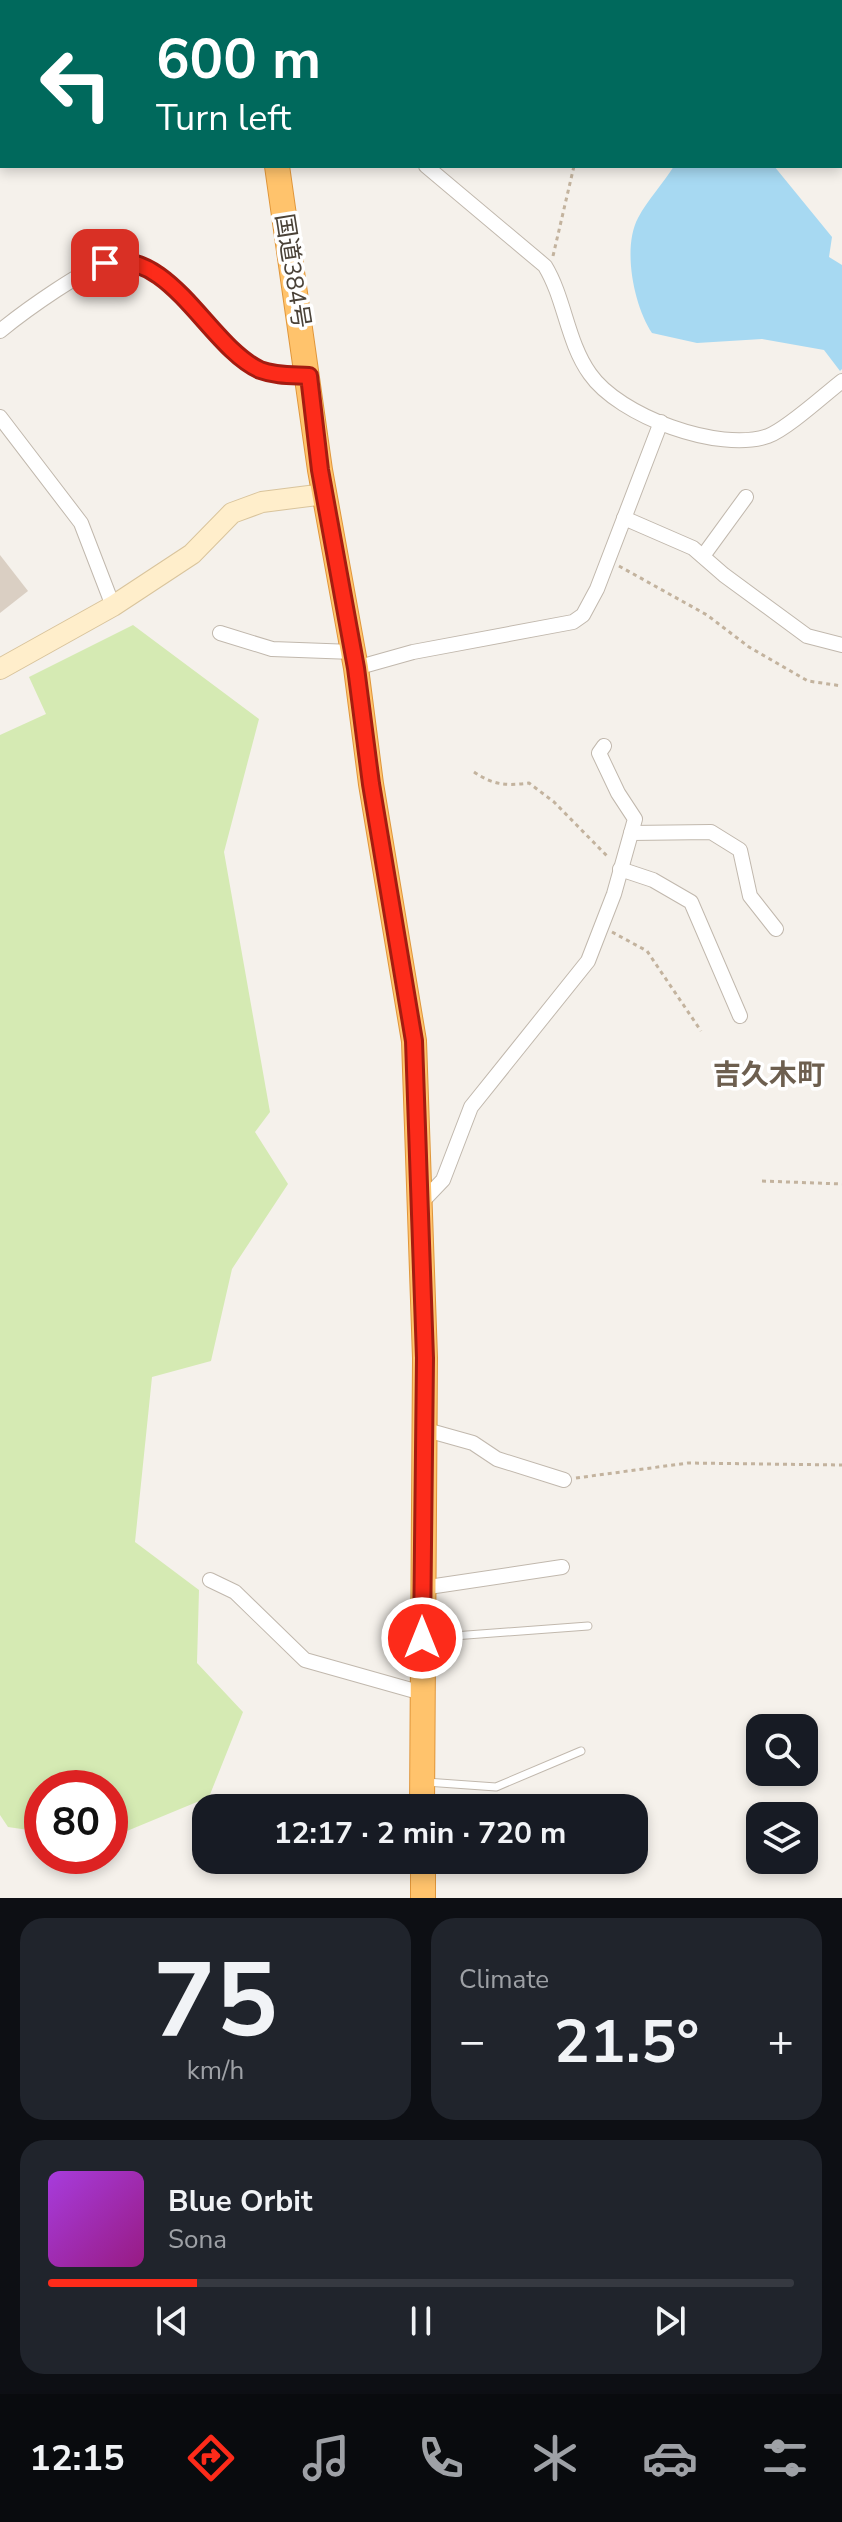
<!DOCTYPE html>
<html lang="en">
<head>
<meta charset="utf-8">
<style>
	body { margin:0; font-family:"Nunito Sans","Noto Sans JP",sans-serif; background:#20242c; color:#f1f3f6; height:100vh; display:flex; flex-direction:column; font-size:30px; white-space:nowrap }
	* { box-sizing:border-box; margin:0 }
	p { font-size:26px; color:#9ea1a6 }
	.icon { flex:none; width:44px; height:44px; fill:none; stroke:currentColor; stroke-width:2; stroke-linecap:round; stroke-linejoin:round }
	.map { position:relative; height:1898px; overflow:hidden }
	.sheet { display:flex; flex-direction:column; gap:20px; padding:20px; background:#0d0f14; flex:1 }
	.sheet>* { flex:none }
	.top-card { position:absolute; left:0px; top:0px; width:842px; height:168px; box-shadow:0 4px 12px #0003; background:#00695c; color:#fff; overflow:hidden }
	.tools { position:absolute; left:746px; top:1714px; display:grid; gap:16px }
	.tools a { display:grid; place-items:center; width:72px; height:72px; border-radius:16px; background:#171b24; box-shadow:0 4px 12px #0003; font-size:40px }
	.speed { position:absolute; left:24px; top:1770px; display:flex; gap:16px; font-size:40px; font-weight:700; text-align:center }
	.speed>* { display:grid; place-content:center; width:104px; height:104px; border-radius:50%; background:#171b24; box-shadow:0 4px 12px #0003; line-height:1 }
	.speed .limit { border:12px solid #d22; background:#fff; color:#111 }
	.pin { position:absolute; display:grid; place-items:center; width:68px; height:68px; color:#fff; margin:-34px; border-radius:16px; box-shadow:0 4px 12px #0006 }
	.me { position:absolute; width:88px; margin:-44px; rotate:0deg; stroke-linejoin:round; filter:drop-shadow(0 0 6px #0008) }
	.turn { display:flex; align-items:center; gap:28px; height:168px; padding:0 24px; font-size:36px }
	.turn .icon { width:104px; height:104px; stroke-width:2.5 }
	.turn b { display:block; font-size:56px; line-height:68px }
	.big { font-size:60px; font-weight:700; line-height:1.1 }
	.sheet .card { flex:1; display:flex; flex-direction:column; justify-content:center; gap:12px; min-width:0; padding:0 28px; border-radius:24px; background:#20242c }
	.sheet .dial { align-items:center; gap:0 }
	.dial b { font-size:104px; line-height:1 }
	.song { display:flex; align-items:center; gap:24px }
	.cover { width:96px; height:96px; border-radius:12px; background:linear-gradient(135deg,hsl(280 70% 55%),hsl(310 70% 35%)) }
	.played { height:8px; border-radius:4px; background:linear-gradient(90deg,#fd2b1a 20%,#363941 20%) }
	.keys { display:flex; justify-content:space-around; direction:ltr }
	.heat { display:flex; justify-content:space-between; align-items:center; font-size:44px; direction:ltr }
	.sheet .tiles { flex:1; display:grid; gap:20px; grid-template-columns:1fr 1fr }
	.card:last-child { grid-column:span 2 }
	.trip { position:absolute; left:192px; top:1794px; width:456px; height:80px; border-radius:24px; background:#171b24; box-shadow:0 4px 12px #0003; font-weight:700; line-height:80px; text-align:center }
	.tabs { display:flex; height:128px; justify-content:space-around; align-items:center; background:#090b0e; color:#9ea1a6 }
	.tabs .icon { width:56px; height:56px }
	.tabs .active { color:#fd2b1a }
	.tabs b { font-size:36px; color:#f1f3f6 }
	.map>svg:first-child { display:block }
	.green { fill:#d5eab3 }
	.water { fill:#a7d9f2 }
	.building { fill:#dacfc3 }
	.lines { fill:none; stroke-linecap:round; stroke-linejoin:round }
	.lane-casing { stroke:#c1b8ad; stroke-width:9 }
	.street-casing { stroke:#c1b8ad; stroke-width:16 }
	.secondary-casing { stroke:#d9c49c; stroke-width:22 }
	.highway-casing { stroke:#e0963a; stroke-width:26 }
	.path { stroke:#c3b39e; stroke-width:3; stroke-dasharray:4 4; stroke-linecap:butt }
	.lane { stroke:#fff; stroke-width:7 }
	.street { stroke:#fff; stroke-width:14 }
	.secondary { stroke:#ffeecb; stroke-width:20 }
	.highway { stroke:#ffc36c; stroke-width:24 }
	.route-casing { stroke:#a41c11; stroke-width:20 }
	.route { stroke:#fd2b1a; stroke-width:14 }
	.labels { text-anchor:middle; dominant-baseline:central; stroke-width:7; stroke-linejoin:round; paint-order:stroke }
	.street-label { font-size:24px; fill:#4a4238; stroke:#fff }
	.quarter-label { font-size:28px; font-weight:bold; fill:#6d5f4f; stroke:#fff }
</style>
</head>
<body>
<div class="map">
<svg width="842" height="1898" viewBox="0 0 842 1898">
	<rect width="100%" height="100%" fill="#f5f1eb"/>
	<polygon class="green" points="133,625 259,719 224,852 270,1112 255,1132 288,1184 232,1269 211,1361 152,1377 135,1542 199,1590 197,1663 243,1712 209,1797 110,1838 110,1788 42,1788 42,1832 8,1827 0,1815 0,735 46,714 29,677"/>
	<path class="water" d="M674 166H774L832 237 829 257 842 265V369L840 371 824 350 762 339 697 343 652 333C634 306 622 248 638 218 648 199 663 184 674 166Z"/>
	<polygon class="building" points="0,555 28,591 0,613"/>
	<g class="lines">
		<g class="lane-casing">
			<g id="lane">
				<polyline points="427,1638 588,1626"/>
				<polyline points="426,1782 496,1787 581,1751"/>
			</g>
		</g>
		<g class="street-casing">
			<g id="street">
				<polyline points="317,2 320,0"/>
				<polyline points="384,2 385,0"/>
				<path d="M426 166 545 266C565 299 567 342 590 374 619 416 719 453 768 436 787 429 824 395 842 381"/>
				<path d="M0 331C22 313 89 264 115 260 165 253 218 351 260 370 275 376 292 375 309 376"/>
				<polyline points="0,417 81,523 113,606"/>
				<polyline points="624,518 693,548 724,575 807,636 842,645"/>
				<polyline points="703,556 746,497"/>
				<polyline points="220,633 272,649 353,652"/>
				<polyline points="356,668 413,652 573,622 583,615 597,589 661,422"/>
				<polyline points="631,833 711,832 740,850 750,896 776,929"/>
				<polyline points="620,869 653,880 691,902 740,1016"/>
				<polyline points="421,1203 443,1180 471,1107 588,961 614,894 635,819 618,793 599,753 604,746"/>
				<polyline points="423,1429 473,1443 497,1459 564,1480"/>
				<polyline points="210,1580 235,1592 305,1660 422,1693"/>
				<polyline points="422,1588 562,1567"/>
			</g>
		</g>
		<g class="secondary-casing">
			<g id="secondary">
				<polyline points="517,0 522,2"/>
				<polyline points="840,120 842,121"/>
				<polyline points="0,669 113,606 192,554 232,513 262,502 325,494"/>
			</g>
		</g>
		<g class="highway-casing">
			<g id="highway">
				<polyline points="253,0 253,2"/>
				<polyline points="277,166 320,470 356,668 371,784 414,1041 425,1358 422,1808"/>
				<polyline points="423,1860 423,1898"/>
			</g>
		</g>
		<g class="path">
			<polyline points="690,0 690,2"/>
			<polyline points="553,256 574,166"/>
			<polyline points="619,566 707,615 749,647 808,681 842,686"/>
			<path d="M474 772C493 785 506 786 529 783L554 802 609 858"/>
			<polyline points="612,932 647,951 701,1031"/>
			<polyline points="762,1181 842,1184"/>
			<polyline points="576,1478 688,1463 842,1465"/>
		</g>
		<use href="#lane" class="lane"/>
		<use href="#street" class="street"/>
		<use href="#secondary" class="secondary"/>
		<use href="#highway" class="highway"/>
	</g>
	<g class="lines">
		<g class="route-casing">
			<path id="route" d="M105 263C170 247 209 347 260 370 276 376 293 375 309 376L320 470 356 668 371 784 414 1041 425 1358 422 1638"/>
		</g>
		<use href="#route" class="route"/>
	</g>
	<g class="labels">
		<g class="street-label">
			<text transform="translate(293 271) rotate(81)">国道384号</text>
		</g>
		<g class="quarter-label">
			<text x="769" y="1075">吉久木町</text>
		</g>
	</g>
</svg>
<div class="tools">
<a><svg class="icon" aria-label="search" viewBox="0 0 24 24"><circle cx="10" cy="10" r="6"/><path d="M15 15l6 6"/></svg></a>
<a><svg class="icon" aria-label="layers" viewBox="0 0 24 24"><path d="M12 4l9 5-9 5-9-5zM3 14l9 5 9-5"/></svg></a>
</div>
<div class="speed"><div class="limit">80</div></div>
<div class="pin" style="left:105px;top:263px;background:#d93025"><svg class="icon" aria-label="arrive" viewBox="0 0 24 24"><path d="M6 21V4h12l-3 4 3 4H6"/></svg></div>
<svg class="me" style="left:422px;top:1638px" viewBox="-20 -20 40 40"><circle r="17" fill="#fd2b1a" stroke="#fff" stroke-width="3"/><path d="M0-11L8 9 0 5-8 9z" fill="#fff"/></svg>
<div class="trip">12:17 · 2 min · 720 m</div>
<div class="top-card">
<div class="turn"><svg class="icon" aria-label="left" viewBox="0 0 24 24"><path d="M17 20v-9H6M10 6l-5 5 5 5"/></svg><div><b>600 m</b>Turn left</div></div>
</div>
</div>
<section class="sheet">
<div class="tiles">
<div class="card dial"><b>75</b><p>km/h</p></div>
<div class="card"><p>Climate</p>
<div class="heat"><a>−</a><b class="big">21.5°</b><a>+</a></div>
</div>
<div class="card">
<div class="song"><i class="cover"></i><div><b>Blue Orbit</b><p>Sona</p></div></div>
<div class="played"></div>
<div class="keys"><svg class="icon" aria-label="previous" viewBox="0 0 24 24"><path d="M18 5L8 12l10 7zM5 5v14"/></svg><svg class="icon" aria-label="pause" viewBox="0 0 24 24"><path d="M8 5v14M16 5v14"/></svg><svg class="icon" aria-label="next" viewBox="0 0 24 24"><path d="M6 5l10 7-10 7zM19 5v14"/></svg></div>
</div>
</div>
</section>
<nav class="tabs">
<b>12:15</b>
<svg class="icon active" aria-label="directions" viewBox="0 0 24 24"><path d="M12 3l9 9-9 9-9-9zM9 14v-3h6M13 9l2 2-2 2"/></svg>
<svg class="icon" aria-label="music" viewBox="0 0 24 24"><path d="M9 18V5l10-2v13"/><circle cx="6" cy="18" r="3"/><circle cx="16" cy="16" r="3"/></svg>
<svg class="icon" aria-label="phone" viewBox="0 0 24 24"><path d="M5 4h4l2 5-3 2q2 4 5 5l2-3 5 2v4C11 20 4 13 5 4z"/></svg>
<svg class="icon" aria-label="climate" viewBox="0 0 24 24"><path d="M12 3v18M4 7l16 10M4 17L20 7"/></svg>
<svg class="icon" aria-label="car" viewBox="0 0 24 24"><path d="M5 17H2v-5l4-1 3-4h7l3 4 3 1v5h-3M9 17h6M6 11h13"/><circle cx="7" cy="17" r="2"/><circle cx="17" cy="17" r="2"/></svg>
<svg class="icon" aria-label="filters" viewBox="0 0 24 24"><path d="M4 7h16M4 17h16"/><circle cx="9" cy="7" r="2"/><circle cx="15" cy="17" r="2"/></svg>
</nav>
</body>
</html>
